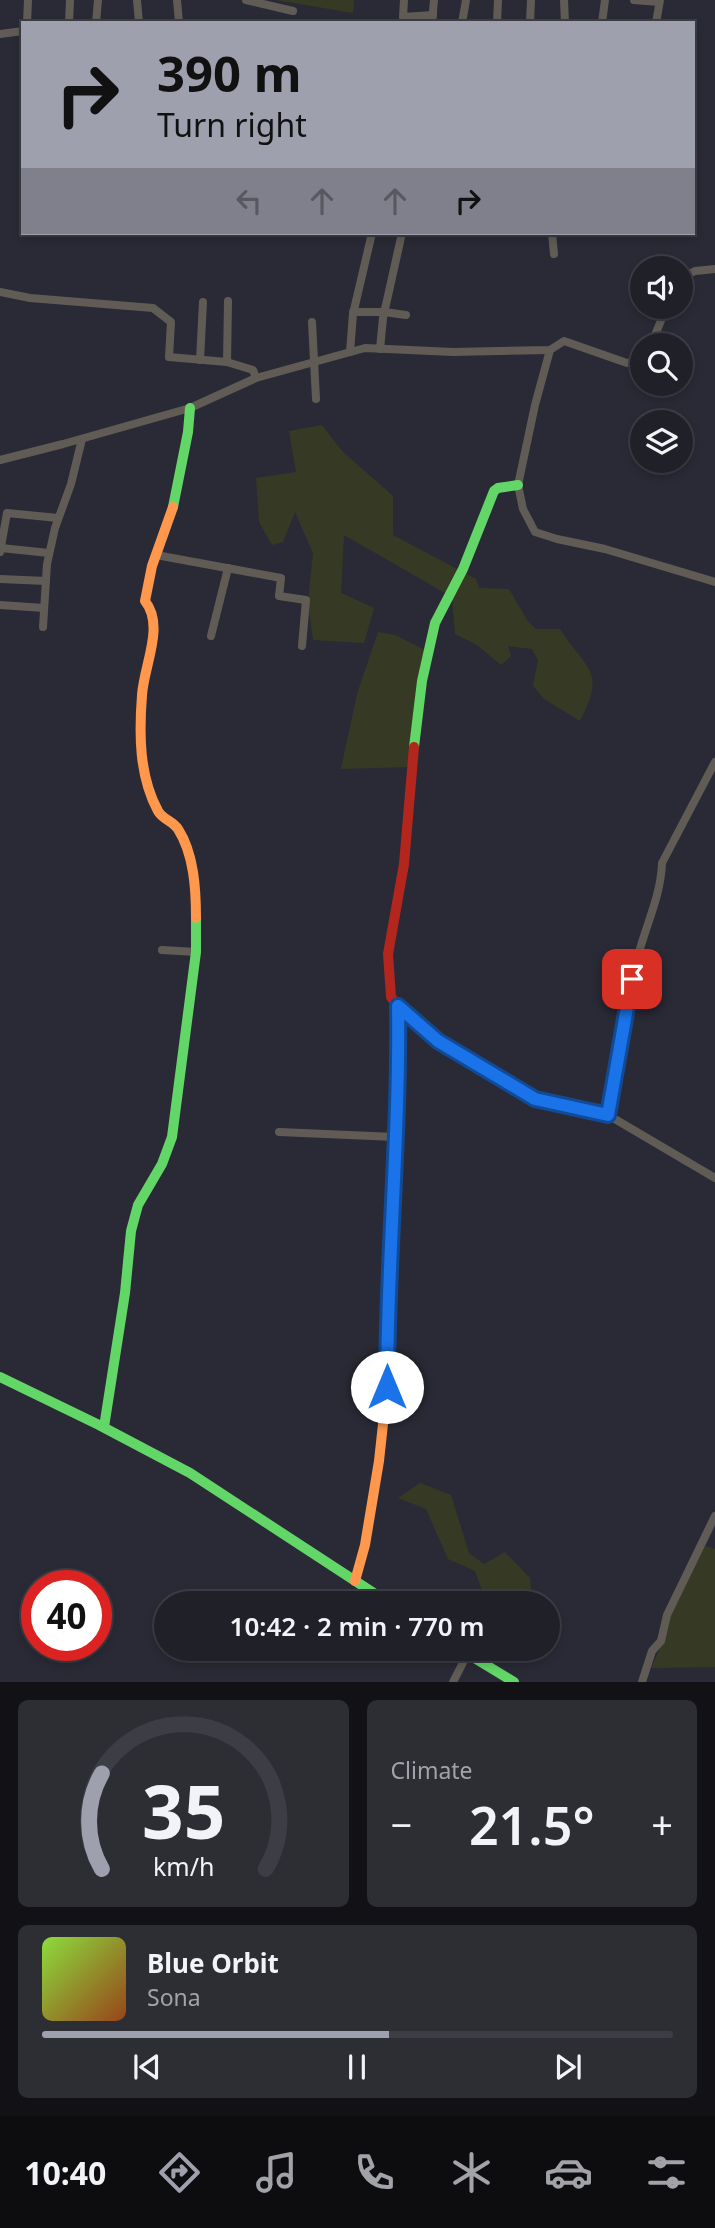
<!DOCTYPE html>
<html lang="en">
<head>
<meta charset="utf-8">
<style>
	body { margin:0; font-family:"Noto Sans",sans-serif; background:#2d2d34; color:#f1f3f6; height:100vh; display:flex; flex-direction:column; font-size:26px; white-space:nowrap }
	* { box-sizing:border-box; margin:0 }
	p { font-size:23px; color:#a2a3a8 }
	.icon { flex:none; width:38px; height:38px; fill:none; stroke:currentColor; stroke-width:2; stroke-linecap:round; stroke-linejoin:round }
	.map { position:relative; height:1682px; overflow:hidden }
	.side { display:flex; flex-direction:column; gap:18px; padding:18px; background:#121216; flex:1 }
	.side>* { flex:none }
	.hud { position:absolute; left:21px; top:21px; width:674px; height:214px; border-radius:0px; box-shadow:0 4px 10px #0003,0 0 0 2px #3d3e45; background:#9fa0ae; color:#111; overflow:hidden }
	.buttons { position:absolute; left:630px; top:256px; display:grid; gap:14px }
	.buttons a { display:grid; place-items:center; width:63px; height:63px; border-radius:50%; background:#202028; box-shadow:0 4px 10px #0003,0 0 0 2px #3d3e45; font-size:35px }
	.speed { position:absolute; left:21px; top:1570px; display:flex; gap:14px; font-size:35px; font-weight:700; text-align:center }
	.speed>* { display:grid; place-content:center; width:91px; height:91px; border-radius:50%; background:#202028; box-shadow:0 4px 10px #0003,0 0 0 2px #3d3e45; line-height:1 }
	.speed .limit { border:10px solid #d22; background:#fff; color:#111 }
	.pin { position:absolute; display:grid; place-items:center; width:60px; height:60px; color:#fff; margin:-30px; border-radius:14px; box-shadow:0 4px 10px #0006 }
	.me { position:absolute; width:77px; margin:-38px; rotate:0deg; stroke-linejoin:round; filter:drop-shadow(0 0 5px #0008) }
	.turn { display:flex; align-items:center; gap:24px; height:147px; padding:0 21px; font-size:32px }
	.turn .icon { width:91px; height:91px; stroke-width:2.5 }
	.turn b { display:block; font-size:49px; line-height:60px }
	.lanes { display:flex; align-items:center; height:66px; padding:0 21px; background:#0003; justify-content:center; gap:35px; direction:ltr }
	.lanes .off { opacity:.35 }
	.big { font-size:52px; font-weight:600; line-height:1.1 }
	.side .widget { flex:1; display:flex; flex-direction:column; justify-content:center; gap:10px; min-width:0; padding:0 24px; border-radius:10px; background:#2d2d34 }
	.side .dial { align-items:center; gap:0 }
	.dial svg { height:182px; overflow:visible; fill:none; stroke:#3d3e45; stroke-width:7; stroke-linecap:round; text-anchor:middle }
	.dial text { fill:#f1f3f6; stroke:none }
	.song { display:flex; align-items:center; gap:21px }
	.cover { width:84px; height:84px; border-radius:10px; background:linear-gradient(135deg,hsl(90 70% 55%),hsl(20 70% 35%)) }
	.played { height:7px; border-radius:4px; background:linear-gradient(90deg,#9fa0ae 55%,#3d3e45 55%) }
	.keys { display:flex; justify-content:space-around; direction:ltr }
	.heat { display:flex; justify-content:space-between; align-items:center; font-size:38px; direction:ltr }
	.side .tiles { flex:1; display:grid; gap:18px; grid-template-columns:1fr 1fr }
	.widget:last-child { grid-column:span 2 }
	.trip { position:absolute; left:154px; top:1591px; width:406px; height:70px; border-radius:35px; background:#202028; box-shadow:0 4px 10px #0003,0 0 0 2px #3d3e45; font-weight:600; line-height:70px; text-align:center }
	.tab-bar { display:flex; height:112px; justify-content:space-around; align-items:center; background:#0d0d10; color:#a2a3a8 }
	.tab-bar .icon { width:49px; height:49px }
	.tab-bar .current { color:#9fa0ae }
	.tab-bar b { font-size:32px; color:#f1f3f6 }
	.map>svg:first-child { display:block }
	.green { fill:#363a25 }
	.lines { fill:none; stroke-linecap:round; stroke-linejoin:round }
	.street { stroke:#605c55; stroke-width:8 }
	.fast { stroke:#63d668; stroke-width:10 }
	.slow { stroke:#ff974d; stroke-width:10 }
	.jam { stroke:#b3261e; stroke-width:10 }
	.route-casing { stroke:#114b97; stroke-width:18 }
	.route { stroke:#1a73e8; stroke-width:12 }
</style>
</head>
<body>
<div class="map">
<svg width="715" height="1682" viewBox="0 0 715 1682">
	<rect width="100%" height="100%" fill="#2a2a36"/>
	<g class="green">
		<polygon points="276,0 354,0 353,13"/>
		<path d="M322 425 342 451 393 496V535L476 579 479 588 509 589 527 620 536 629H560C586 670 607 670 580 721L544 699 533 686 538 660 532 649 508 646 511 656 501 665 477 645 455 634 452 597 344 535 341 593 374 608 364 643 313 640 308 603 313 553 295 512 283 542 272 545 259 522 256 478 296 472 289 431Z"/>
		<polygon points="378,632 395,635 425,650 409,767 341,769 357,694"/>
		<polygon points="420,1483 451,1495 469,1553 484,1564 505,1552 530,1578 532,1603 487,1603 475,1571 448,1559 426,1509 398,1498"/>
		<polygon points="705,1546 715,1549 715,1667 651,1668 663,1642 669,1616"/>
	</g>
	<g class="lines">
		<g class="street">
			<polyline points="137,0 139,23"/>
			<polyline points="177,0 179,23"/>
			<polyline points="246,0 293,11"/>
			<polyline points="404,0 403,17 433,15"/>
			<polyline points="564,0 565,23"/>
			<polyline points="634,0 659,2"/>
			<polyline points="27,23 28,0"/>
			<polyline points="69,23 70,0"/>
			<polyline points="96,23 98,0"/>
			<polyline points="432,23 434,0"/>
			<polyline points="462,23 466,0"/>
			<polyline points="497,23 498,0"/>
			<polyline points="530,23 531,0"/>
			<polyline points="602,23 605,0"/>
			<polyline points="656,23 660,0"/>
			<polyline points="0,34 23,31"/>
			<polyline points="552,233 554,254"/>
			<polyline points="681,278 695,271 715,269"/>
			<polyline points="0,292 30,298 153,308 171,322 169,357 227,362 253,370 256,378"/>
			<polyline points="353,312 384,312 406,315"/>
			<polyline points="312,322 316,399"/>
			<polyline points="651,345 667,306"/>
			<polyline points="380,349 383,318 402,233"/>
			<polyline points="550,350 535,405 518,485 523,509 535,532 557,539 605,549 715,582"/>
			<polyline points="350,352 353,314 372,233"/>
			<polyline points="200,360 203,302"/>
			<polyline points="227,362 228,301"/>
			<polyline points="0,460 63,444 190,408 256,378 365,348 453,352 550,350 564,341 627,363 638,360 642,356"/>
			<polyline points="1,548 49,553"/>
			<polyline points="0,552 7,513 58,518"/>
			<polyline points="156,555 281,578 279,596 306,600 302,646"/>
			<polyline points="0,579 46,581"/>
			<polyline points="0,605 44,608"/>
			<polyline points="43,627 47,564 55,528 71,484 82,439"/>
			<polyline points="211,636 228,568"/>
			<polyline points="162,950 196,952"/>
			<path d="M398 1006 438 1041 535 1099 608 1115C617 1062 624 1008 638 956 646 925 661 895 662 863L715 762"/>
			<polyline points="608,1115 715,1178"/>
			<polyline points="279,1132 395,1137"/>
			<polyline points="453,1682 467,1655"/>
			<polyline points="642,1682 652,1651 661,1641 667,1615 715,1516"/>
		</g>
		<g class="fast">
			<polyline points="173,507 188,432 190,408"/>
			<polyline points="414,747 422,681 435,623 463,569 494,491 498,488 518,485"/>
			<polyline points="0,1377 99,1425 190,1473 389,1603"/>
			<polyline points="104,1427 125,1293 131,1231 138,1205 162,1164 172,1137 196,952 196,918"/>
			<polyline points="458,1648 514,1682"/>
		</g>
		<g class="slow">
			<path d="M173 507 152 566 145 601C165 626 144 665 142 695 139 734 139 776 158 811 162 819 173 821 178 829 194 854 196 889 196 918"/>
			<polyline points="355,1581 365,1545 379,1461 387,1387 387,1300 391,1198"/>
		</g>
		<polyline class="jam" points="391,1198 398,1006 391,997 388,954 404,864 414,747"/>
	</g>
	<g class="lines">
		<g class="route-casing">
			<path id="route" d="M387 1387C387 1260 400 1133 398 1006L438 1041 535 1099 608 1115 632 979"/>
		</g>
		<use href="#route" class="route"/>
	</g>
</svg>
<div class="buttons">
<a><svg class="icon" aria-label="sound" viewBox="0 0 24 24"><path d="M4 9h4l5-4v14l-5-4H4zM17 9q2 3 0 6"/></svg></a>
<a><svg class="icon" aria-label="search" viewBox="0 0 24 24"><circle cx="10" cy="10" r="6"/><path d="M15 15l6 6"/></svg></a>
<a><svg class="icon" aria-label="layers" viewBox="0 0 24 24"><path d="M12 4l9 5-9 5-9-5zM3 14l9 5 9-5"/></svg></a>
</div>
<div class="speed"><div class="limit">40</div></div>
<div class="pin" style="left:632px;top:979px;background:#d93025"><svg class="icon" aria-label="arrive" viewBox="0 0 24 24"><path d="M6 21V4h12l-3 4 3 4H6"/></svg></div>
<svg class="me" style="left:387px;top:1387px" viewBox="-20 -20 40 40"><circle r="19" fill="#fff"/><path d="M0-13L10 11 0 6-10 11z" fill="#1a73e8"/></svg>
<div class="trip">10:42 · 2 min · 770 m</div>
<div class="hud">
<div class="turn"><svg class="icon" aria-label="right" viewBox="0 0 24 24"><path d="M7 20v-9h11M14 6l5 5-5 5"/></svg><div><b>390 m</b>Turn right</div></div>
<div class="lanes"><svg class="icon off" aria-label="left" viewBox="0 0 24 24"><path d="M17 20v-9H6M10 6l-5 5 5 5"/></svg><svg class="icon off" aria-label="ahead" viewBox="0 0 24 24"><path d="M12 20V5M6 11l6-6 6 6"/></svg><svg class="icon off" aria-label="ahead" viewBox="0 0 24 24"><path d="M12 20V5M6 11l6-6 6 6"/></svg><svg class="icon" aria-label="right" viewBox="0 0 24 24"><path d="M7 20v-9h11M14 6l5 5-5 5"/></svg></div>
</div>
</div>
<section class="side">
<div class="tiles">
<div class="widget dial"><svg viewBox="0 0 100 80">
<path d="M14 69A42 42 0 1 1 86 69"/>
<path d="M14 69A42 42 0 0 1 14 27" stroke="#9fa0ae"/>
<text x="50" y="56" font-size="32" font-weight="700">35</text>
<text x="50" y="72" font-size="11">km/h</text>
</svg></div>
<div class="widget"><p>Climate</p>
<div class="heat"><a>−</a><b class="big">21.5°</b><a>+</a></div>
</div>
<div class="widget">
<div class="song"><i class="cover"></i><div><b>Blue Orbit</b><p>Sona</p></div></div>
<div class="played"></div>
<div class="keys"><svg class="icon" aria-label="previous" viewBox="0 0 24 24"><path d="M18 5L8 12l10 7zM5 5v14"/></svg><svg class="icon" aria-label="pause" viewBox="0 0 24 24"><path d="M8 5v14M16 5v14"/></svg><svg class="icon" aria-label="next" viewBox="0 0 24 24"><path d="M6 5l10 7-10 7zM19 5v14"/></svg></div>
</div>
</div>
</section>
<nav class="tab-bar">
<b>10:40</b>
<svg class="icon current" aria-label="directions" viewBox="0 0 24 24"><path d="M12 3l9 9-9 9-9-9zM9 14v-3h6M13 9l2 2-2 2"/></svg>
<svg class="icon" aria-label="music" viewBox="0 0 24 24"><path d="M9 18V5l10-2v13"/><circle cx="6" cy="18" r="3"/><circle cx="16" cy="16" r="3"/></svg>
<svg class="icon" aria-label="phone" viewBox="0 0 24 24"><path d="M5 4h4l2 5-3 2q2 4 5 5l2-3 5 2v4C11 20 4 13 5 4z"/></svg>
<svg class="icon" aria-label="climate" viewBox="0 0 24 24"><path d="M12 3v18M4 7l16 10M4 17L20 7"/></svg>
<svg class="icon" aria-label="car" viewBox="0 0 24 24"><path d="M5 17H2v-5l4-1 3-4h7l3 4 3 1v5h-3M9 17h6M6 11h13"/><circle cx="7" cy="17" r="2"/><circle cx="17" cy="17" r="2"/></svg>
<svg class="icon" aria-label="filters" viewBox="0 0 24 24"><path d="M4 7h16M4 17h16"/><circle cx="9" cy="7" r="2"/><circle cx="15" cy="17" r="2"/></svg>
</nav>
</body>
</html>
